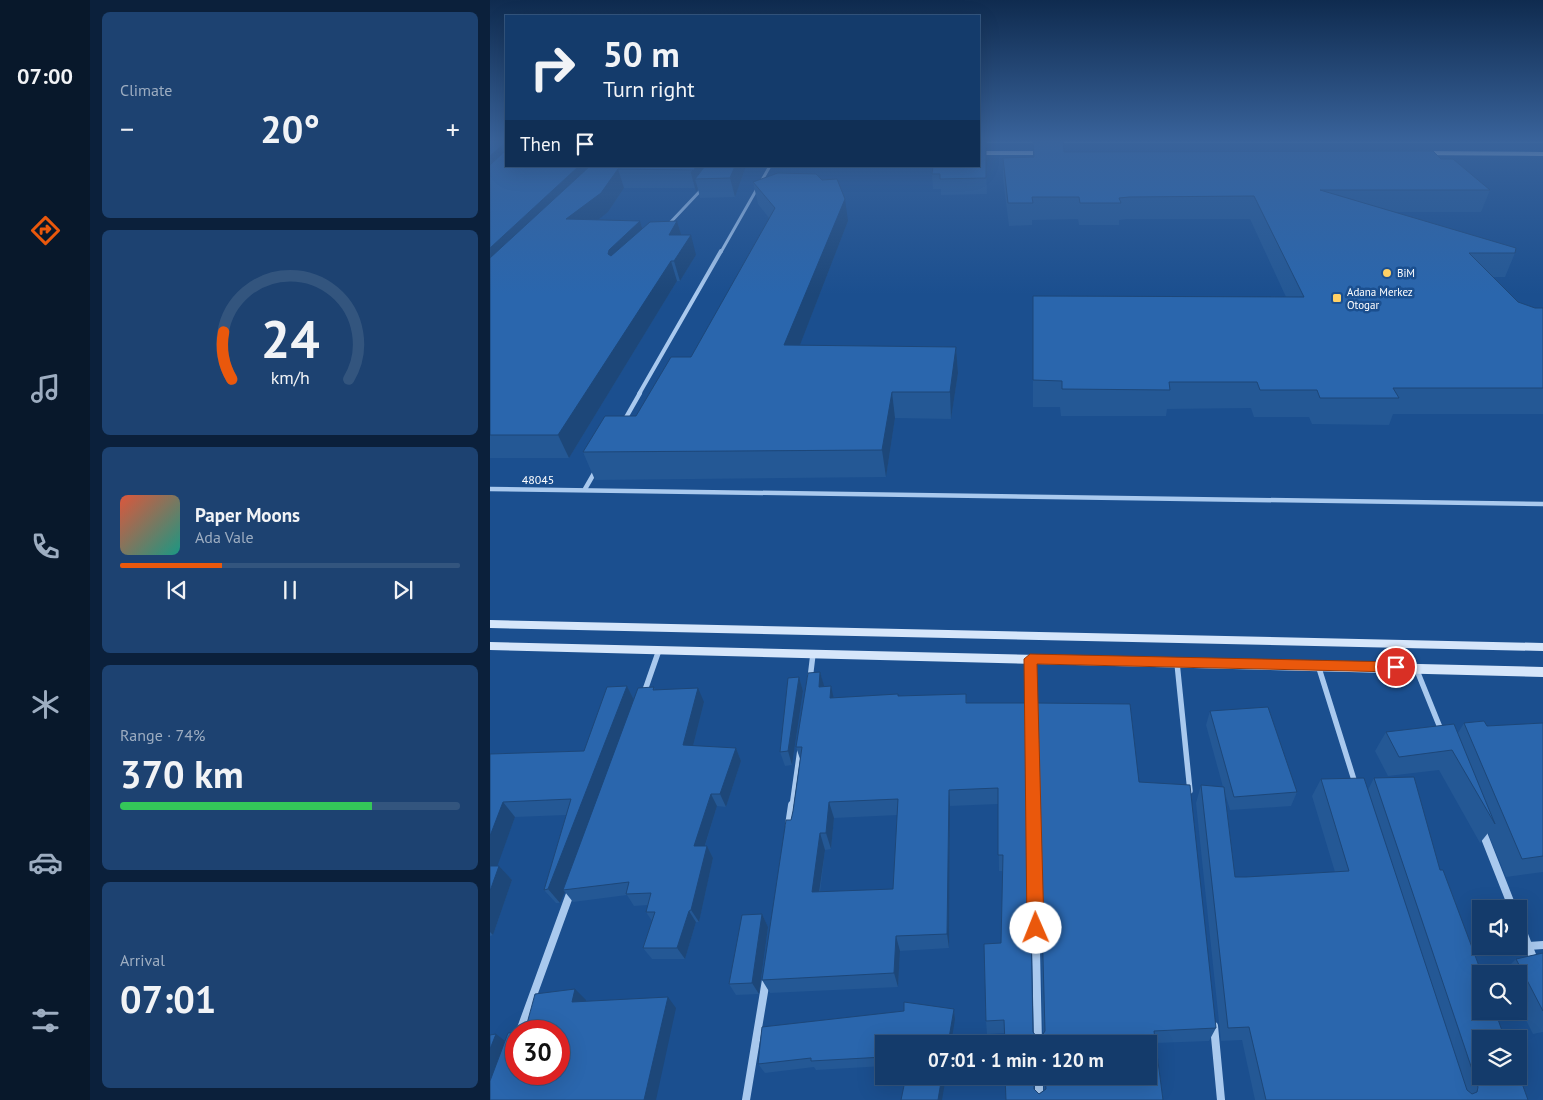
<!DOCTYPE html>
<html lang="en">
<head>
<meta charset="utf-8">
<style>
	body { margin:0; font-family:"PT Sans",sans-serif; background:#1d4271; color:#f1f3f6; height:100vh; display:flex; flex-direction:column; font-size:19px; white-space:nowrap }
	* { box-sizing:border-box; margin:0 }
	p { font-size:16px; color:#9dadc1 }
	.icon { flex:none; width:28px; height:28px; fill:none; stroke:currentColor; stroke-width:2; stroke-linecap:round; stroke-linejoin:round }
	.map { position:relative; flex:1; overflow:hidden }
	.drawer { display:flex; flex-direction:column; gap:12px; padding:12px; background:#0b203b; width:400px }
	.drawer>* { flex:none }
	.top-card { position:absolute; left:15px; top:15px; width:475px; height:152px; border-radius:0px; box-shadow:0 5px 20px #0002,0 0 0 1px #33557e; background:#143b6b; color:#f1f3f6; overflow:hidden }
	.fabs { position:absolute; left:982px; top:900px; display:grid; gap:10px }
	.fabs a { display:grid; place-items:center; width:55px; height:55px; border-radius:0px; background:#143b6b; box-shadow:0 5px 20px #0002,0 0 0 1px #33557e; font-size:25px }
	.speed { position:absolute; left:15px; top:1020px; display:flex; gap:10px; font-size:25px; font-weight:700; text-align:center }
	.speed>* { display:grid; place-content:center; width:65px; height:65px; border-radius:50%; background:#143b6b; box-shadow:0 5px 20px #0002,0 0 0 1px #33557e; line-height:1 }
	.speed .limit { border:8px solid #d22; background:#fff; color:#111 }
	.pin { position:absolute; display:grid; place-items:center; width:42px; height:42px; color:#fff; margin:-21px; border:2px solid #fff; border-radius:50%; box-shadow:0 1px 5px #0007 }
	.me { position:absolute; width:55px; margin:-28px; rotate:359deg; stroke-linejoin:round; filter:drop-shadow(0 0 4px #0008) }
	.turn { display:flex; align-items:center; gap:18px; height:105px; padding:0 15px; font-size:22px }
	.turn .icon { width:65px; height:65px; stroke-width:2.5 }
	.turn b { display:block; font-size:35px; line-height:42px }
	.then { display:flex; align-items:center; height:48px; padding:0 15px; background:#0003; gap:10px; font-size:19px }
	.big { font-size:38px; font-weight:700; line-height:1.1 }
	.drawer .tile { flex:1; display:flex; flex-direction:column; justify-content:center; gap:8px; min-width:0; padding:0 18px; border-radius:8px; background:#1d4271 }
	.drawer .dial { align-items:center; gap:0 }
	.dial svg { height:130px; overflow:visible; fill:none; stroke:#33557e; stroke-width:7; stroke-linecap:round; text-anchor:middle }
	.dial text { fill:#f1f3f6; stroke:none }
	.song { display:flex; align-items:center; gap:15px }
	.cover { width:60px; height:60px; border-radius:8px; background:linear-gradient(135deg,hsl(10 70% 55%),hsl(170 70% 35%)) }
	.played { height:5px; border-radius:2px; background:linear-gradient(90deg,#ea580c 30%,#33557e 30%) }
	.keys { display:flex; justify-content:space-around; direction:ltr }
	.heat { display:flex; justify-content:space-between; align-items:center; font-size:28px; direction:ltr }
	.charge { height:8px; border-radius:4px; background:linear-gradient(90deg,#34c759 74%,#33557e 0) }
	.trip { position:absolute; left:385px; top:1035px; width:282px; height:50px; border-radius:0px; background:#143b6b; box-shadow:0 5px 20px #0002,0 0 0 1px #33557e; font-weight:700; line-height:50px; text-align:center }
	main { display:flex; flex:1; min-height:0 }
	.menu { display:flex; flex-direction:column; width:90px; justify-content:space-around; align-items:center; background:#08182b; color:#9dadc1 }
	.menu .icon { width:35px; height:35px }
	.menu .on { color:#ea580c }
	.menu b { font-size:22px; color:#f1f3f6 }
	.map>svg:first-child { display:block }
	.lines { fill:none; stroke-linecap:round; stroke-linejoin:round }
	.minor-far4 { stroke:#a9c9ee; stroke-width:3 }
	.minor-far3 { stroke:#a9c9ee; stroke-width:4 }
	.minor-far2 { stroke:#a9c9ee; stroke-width:4.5 }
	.minor-far1 { stroke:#a9c9ee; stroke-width:5.5 }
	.minor { stroke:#a9c9ee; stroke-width:8 }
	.secondary { fill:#d6e6fa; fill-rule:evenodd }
	.trunk { fill:#f8faff; fill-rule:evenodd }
	.wall { fill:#245895; fill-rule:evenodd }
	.shaded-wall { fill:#1d4779 }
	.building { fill:#2a66ad; stroke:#1d4779; fill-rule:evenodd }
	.route { fill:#ea580c; stroke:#983908 }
	.poi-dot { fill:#ffd166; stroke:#1b4f8f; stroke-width:2 }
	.labels { text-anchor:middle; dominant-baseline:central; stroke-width:5; stroke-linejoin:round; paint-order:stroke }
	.far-poi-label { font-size:11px; fill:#fff; stroke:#1b4f8f; text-anchor:start }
	.street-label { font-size:12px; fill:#fff; stroke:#1b4f8f }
</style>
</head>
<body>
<main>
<nav class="menu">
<b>07:00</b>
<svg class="icon on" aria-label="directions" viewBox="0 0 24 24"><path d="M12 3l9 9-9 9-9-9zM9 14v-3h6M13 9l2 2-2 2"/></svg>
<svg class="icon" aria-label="music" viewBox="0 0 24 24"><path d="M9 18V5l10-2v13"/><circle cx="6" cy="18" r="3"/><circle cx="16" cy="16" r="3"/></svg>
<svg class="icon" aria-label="phone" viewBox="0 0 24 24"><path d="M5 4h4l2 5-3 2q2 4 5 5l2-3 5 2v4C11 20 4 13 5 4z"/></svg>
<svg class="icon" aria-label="climate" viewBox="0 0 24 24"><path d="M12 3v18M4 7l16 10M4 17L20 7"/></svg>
<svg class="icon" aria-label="car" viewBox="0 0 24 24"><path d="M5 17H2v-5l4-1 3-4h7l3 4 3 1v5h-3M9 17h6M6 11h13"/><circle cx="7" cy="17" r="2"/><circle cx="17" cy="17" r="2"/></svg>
<svg class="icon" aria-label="filters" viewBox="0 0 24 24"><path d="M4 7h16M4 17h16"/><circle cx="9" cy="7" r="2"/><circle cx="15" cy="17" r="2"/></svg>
</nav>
<section class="drawer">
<div class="tile"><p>Climate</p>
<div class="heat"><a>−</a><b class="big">20°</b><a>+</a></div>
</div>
<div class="tile dial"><svg viewBox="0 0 100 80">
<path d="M14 69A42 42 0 1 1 86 69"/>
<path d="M14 69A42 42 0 0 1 9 40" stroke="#ea580c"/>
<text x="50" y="56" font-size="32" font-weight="700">24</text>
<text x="50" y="72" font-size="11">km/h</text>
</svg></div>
<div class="tile">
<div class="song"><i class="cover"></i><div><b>Paper Moons</b><p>Ada Vale</p></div></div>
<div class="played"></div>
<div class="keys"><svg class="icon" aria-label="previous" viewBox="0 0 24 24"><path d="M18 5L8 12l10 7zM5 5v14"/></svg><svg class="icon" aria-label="pause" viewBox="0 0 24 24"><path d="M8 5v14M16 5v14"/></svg><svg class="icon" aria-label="next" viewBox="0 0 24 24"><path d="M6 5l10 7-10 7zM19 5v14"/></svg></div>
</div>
<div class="tile"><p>Range · 74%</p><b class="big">370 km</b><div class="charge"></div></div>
<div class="tile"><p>Arrival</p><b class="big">07:01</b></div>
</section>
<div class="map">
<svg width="1053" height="1100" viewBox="0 0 1053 1100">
	<rect width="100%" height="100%" fill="#1b4f8f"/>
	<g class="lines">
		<g class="minor-far4">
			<polyline points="177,226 212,189"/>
			<polyline points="231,252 280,166"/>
		</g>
		<polyline class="minor-far3" points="149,394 231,251"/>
		<g class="minor-far2">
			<polyline points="134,421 150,393"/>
			<polyline points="0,489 1053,504"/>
			<polyline points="95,489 106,470"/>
		</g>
		<g class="minor-far1">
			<polyline points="540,659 543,807"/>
			<polyline points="687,663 700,791"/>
			<polyline points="828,665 865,783"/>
			<polyline points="926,668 951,730"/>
			<polyline points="320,679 323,654"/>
			<polyline points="154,693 169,650"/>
			<polyline points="302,807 310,750"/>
		</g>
		<g class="minor">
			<polyline points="543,805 548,1044"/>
			<polyline points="299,825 302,805"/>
			<polyline points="993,833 1023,909"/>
			<polyline points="1029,922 1044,960"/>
			<polyline points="1039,946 1053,945"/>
			<polyline points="724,1026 731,1100"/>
			<polyline points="30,1031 81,891"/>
			<polyline points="549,1076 549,1100"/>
			<polyline points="256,1100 276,980"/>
		</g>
		<g class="secondary">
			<polygon points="0,620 1053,643 1053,651 0,628"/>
			<polygon points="0,642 1053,667 1053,677 0,650"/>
		</g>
		<g class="trunk">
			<rect x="489" y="140" width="564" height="3"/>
			<polygon points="489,151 560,151 564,153 560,155 489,155"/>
			<polygon points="927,151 1053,152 1053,156 924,155"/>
		</g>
	</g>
	<g class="wall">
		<polygon points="0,140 16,140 16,166 256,166 245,197 210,198 208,189 206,192 205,188 134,188 118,212 107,220 150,221 152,228 187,221 191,235 206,255 190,281 187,281 79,458 0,458"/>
		<polygon points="489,140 495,140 497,194 451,195 451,189 443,189 442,174 489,166"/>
		<polygon points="543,140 574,152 951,159 1000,190 991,212 905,212 1025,253 1015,277 1002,277 1028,302 1045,308 1053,308 1053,414 903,414 899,425 822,424 819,417 764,417 761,408 677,409 676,416 571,416 570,407 543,407 543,296 796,297 760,219 637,219 629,220 629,225 589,225 588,219 542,220 542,225 519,226 513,179 513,158 543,157"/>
		<polygon points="263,182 358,221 310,345 466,347 468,373 461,419 405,418 396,477 105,480 93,452 146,416 201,357 279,218 268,204"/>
		<path d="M330 672 334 687 341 686 343 698 476 694 477 703H537L543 1032 546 1036 551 1037 553 1033 546 721V703L649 782 726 1028 719 1041 666 1043 673 1100H516L544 1089 549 1094 554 1090V1076H659L515 1044V1033L497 1034 496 1021 511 943 513 871H509L508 804 460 806 459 948 410 951 408 987 280 993 272 980 303 811 310 759 306 747ZM408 815 403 889 330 892 335 850 341 849 344 818Z"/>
		<polygon points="309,677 313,691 302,765 295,766 290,752"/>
		<polygon points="137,686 144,700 164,687 165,690 214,702 203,746 246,748 251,761 236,807 227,806 215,846 217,846 223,858 209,922 206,922 195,959 162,959 153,948 162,921 156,912 158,905 144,906 137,895 83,902 75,892 70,903 66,903 54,890 76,815 25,817 7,866 9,866 22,880 3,935 0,936 0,754 94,751"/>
		<polygon points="720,711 807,792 801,806 740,810 735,793 745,877 756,877 845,872 822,796 831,779 878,790 884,778 950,870 1038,1100 765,1100 752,1040 731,1041 706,803 711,785 733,787 716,725"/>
		<polygon points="974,723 997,726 1053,723 1053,872 1016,877 998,833 990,843 949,770 898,776 885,751 896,732 968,733"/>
		<polygon points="272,914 278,927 269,994 246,995 239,984"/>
		<polygon points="1053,953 1053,1032 1043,1034 1029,1006 1029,974 1012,974 1012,973 1026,959"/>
		<polygon points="464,1009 465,1019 394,1044 394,1066 326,1070 324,1067 275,1073 268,1064 414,1011"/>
	</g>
	<g class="shaded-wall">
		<polygon points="11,146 16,158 0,182 0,156"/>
		<polygon points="89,166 115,166 0,277 0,248"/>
		<polygon points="207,166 225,166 205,179 208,189 206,192 201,173"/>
		<polygon points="245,166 256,166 245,197 240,178"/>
		<polygon points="128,169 134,188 118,212 84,239 76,219"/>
		<polygon points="355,199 358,221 300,371 294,345"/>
		<polygon points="150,221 156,241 126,274 118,254 119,250"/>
		<polygon points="187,221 193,241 179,235"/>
		<polygon points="201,235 206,255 190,281 184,261"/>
		<polygon points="181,261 187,281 79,458 68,435"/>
		<polygon points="466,347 468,373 461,419 460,392"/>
		<polygon points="402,392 405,418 396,477 392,450"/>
		<polygon points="330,672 335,689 329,687"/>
		<polygon points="309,677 313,691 302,765 298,751"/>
		<polygon points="137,686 145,702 73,890 75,892 70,903 58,889"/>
		<polygon points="341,686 345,704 340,698"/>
		<polygon points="208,688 214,702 200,758 193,745"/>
		<polygon points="246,748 251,761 236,807 230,794"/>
		<polygon points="459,790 460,806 459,948 457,934"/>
		<polygon points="221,794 227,806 211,858 204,846"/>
		<polygon points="13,802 25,817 2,881 0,879 0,836"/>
		<polygon points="339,802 344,818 341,849 336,833"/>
		<polygon points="330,833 335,850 327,907 322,892"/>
		<polygon points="217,846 223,858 209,922 201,910"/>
		<polygon points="9,866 22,880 3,935 0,932 0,891"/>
		<polygon points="199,911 206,922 195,959 187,948"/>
		<polygon points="272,914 278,927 269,994 262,983"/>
		<polygon points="406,936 410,951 408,987 404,973"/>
		<polygon points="85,989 96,1000 93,1012 82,1002"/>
		<polygon points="178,997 186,1008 166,1100 154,1100"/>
		<polygon points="464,1009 465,1019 461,1044 458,1044"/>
		<polygon points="6,1034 19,1044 0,1095 0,1049"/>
		<polygon points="452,1076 456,1076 452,1100 448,1100"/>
	</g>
	<g class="building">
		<polygon points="0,140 16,140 16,146 11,146 0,156"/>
		<polygon points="489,140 496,142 496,178 450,179 450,174 442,174 443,166 489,166"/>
		<polygon points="543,140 573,140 574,152 943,151 951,159 963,159 1000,190 830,190 1026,248 1025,253 979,253 1028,302 1045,308 1053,308 1053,388 903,388 909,398 830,398 827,390 770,390 767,382 679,382 680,390 572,389 572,381 543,380 543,296 814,297 764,196 639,197 629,198 631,203 590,203 589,197 542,197 543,203 518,203 513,158 544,157"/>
		<polygon points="16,150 16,166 89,166 0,248 0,165"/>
		<polygon points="100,166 207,166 201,173 203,170 128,169 111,193 76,219 150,221 119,250 118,254 121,256 160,222 187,221 179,235 201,235 184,261 181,261 68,435 0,435 0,258"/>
		<polygon points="215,166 245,166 240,178 205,179"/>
		<polygon points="288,173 326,174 332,180 347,179 355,199 294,345 466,347 460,392 402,392 392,450 93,452 115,416 146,416 181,357 201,357 285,208 263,182"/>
		<path d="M330 672 329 687 341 686 340 698 408 694V696L476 694V703H537L543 1032 546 1036 551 1037 555 1031 546 703 640 704 649 782 700 785 726 1028 664 1031 673 1100H516L515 1076H544V1089L549 1094 556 1089 555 1076H659V1044H515L514 1020 496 1021 494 944 511 943 513 855H508V788L459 790 457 934 406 936 404 973 272 980 296 820H301L303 811 312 747H306L318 673ZM408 799 403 889 322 892 330 833H336L339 802Z"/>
		<polygon points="309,677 298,751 290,752 298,678"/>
		<polygon points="137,686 58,889 54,890 81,799 13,802 0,836 0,754 94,751 117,687"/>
		<polygon points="164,687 163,690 208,688 193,745 246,748 230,794 221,794 204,846 217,846 201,910 199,911 187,948 153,948 165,912 156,912 161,893 136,894 139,882 73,890 148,688"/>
		<polygon points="778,707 807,792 744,797 720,711"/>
		<polygon points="994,721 997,726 1053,723 1053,856 1032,859 974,723"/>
		<polygon points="964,724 1005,824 962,750 909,757 896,732"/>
		<polygon points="924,777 950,870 953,870 992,974 991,1011 1005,1011 1015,1039 991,1039 991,1076 1029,1076 1029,1075 1038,1100 776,1100 759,1027 738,1028 711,785 734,787 745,877 756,877 859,871 831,779 874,778 977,1090 982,1094 987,1092 988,1087 884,778"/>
		<polygon points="0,866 9,866 0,891"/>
		<polygon points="272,914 262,983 239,984 252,915"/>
		<polygon points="1053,953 1053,1011 1026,959"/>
		<polygon points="85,989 82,1002 178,997 154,1100 0,1100 0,1081 18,1033 26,1032 26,1074 69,1074 69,1031 33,1031 35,1031 45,994"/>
		<polygon points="414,1002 464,1009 458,1044 394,1044 394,1057 321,1061 321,1058 268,1064 272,1027 414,1011"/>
		<polygon points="6,1034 0,1049 0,1035"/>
		<polygon points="416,1076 452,1076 448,1100 411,1100"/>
	</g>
	<linearGradient id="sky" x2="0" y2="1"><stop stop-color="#0f2b4f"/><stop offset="0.48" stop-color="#39639b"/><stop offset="1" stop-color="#39639b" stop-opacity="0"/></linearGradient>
	<rect width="1053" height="294" fill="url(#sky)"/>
	<polygon class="route" points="540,654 906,662 912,667 906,672 547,664 554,928 551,934 546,937 540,934 537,928 534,659"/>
	<g class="poi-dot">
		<circle cx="897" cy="273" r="5"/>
		<rect x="842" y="293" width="10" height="10" rx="2.5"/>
	</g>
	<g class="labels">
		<g class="far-poi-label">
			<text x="907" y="273">BiM</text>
			<text x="857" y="292">Adana Merkez<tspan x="857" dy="13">Otogar</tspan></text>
		</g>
		<g class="street-label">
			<text x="48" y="479">48045</text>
		</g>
	</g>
</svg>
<div class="fabs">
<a><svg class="icon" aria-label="sound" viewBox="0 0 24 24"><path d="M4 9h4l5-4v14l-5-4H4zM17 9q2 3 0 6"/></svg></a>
<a><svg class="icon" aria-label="search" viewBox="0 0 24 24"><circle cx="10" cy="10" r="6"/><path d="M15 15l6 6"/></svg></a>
<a><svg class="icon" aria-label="layers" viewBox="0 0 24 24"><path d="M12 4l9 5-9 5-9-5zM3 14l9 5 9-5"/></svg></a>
</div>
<div class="speed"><div class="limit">30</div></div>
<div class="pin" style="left:906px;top:667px;background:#d93025"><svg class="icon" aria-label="arrive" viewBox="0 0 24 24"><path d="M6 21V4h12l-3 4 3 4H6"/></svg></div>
<svg class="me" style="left:546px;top:928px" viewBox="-20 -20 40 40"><circle r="19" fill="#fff"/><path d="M0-13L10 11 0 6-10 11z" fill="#ea580c"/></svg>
<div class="trip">07:01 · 1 min · 120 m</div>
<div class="top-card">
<div class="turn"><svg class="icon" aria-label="right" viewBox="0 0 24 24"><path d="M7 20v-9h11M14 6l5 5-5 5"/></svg><div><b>50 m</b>Turn right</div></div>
<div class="then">Then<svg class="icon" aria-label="arrive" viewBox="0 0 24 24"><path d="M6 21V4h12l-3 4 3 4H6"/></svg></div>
</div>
</div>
</main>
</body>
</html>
